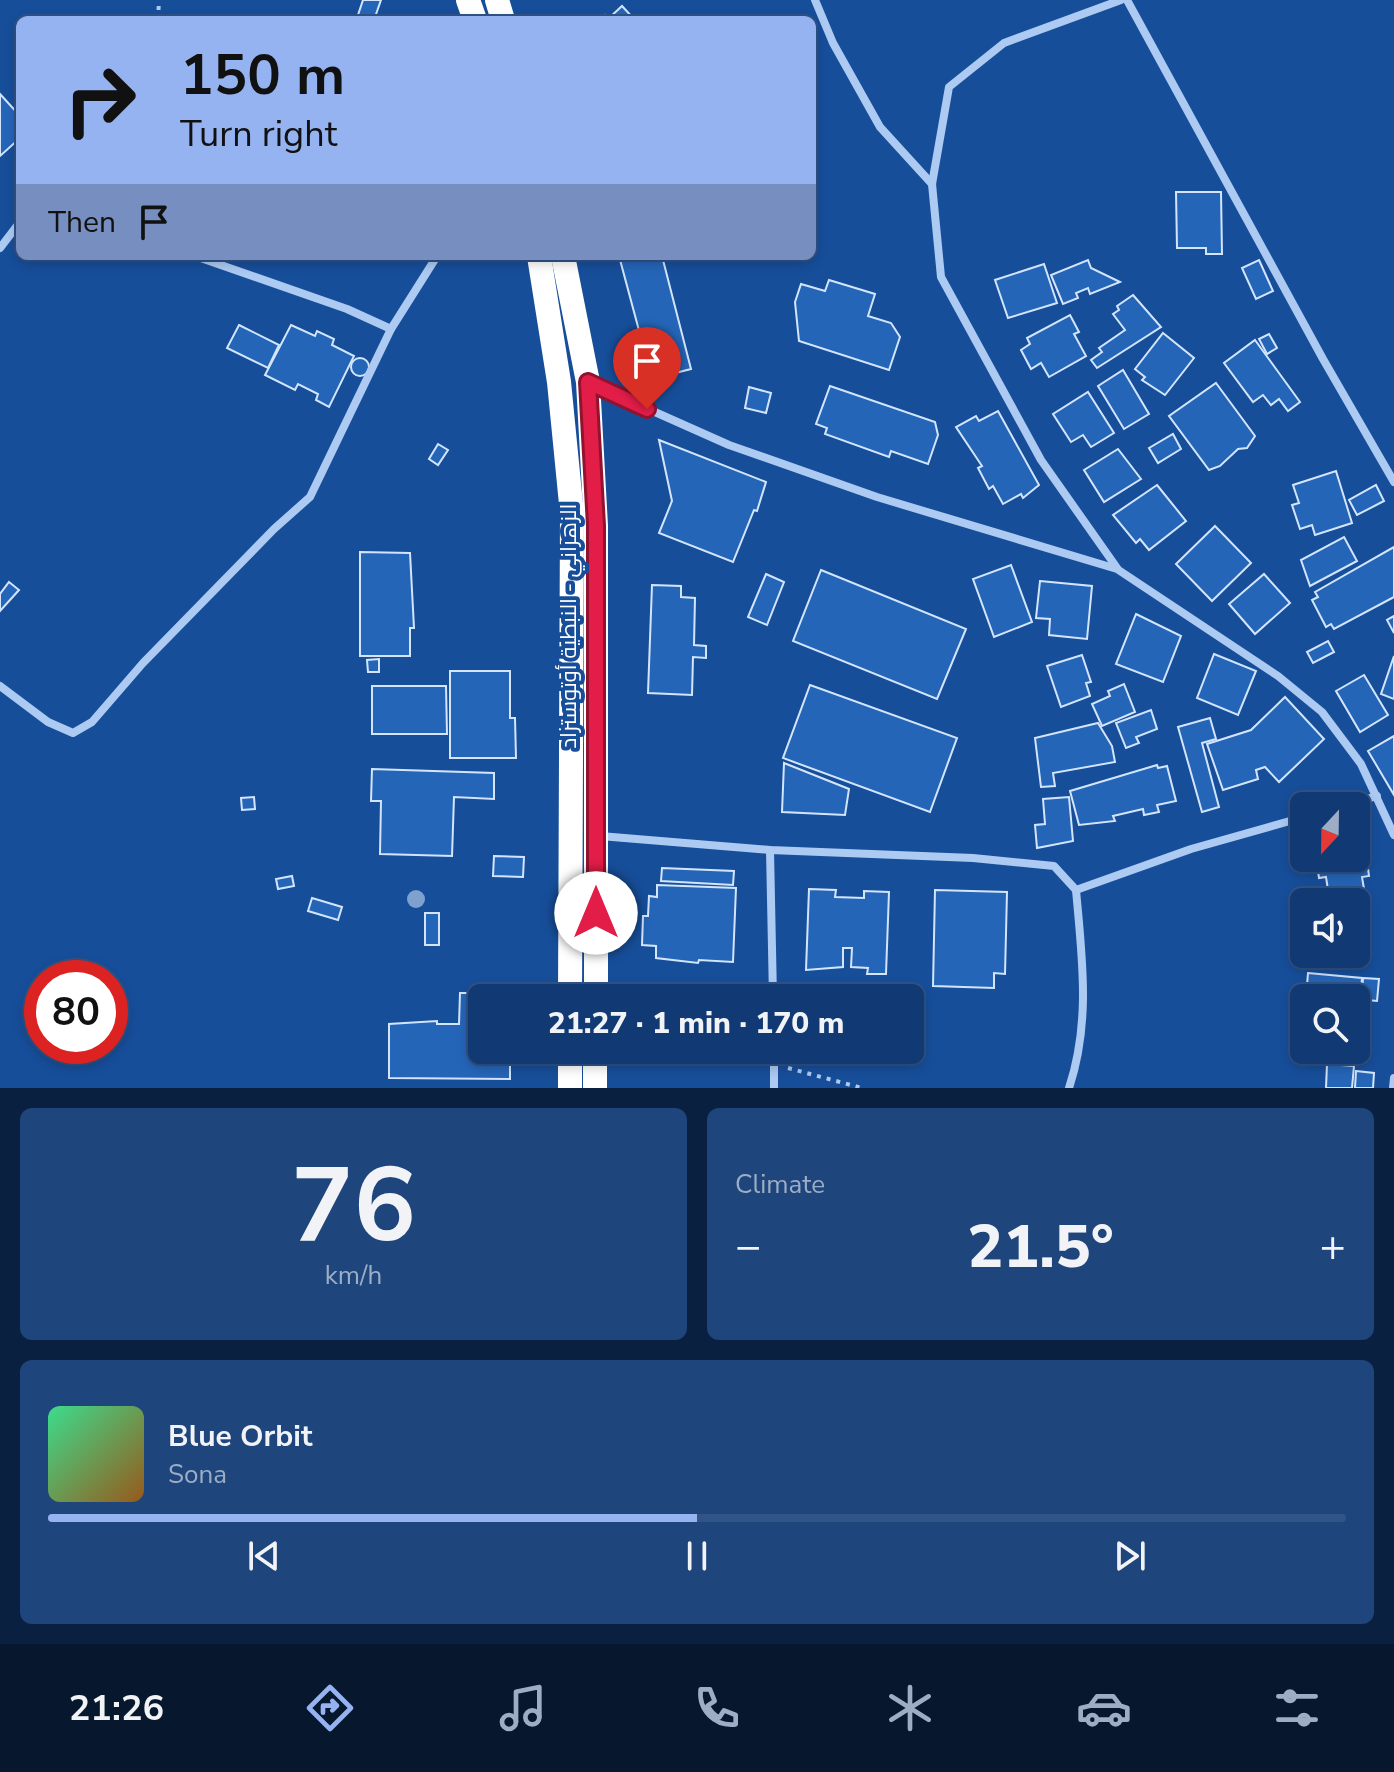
<!DOCTYPE html>
<html lang="en">
<head>
<meta charset="utf-8">
<style>
	body { margin:0; font-family:"Nunito Sans",Cairo,sans-serif; background:#1e457c; color:#f1f3f6; height:100vh; display:flex; flex-direction:column; font-size:30px; white-space:nowrap }
	* { box-sizing:border-box; margin:0 }
	p { font-size:26px; color:#9cadc5 }
	.icon { flex:none; width:44px; height:44px; fill:none; stroke:currentColor; stroke-width:2; stroke-linecap:round; stroke-linejoin:round }
	.map { position:relative; height:1088px; overflow:hidden }
	.drawer { display:flex; flex-direction:column; gap:20px; padding:20px; background:#092040; flex:1 }
	.drawer>* { flex:none }
	.hud { position:absolute; left:16px; top:16px; width:800px; height:244px; border-radius:12px; box-shadow:0 4px 12px #0003,0 0 0 2px #305486; background:#95b2f1; color:#111; overflow:hidden }
	.needle { width:52px; rotate:202deg }
	.buttons { position:absolute; left:1290px; top:792px; display:grid; gap:16px }
	.buttons a { display:grid; place-items:center; width:80px; height:80px; border-radius:12px; background:#113a74; box-shadow:0 4px 12px #0003,0 0 0 2px #305486; font-size:40px }
	.speed { position:absolute; left:24px; top:960px; display:flex; gap:16px; font-size:40px; font-weight:700; text-align:center }
	.speed>* { display:grid; place-content:center; width:104px; height:104px; border-radius:50%; background:#113a74; box-shadow:0 4px 12px #0003,0 0 0 2px #305486; line-height:1 }
	.speed .limit { border:12px solid #d22; background:#fff; color:#111 }
	.pin { position:absolute; display:grid; place-items:center; width:68px; height:68px; color:#fff; margin:-82px -34px; border-radius:50% 50% 50% 0; rotate:-45deg; box-shadow:0 0 8px #0007 }
	.pin .icon { rotate:45deg }
	.me { position:absolute; width:88px; margin:-44px; rotate:0deg; stroke-linejoin:round; filter:drop-shadow(0 0 6px #0008) }
	.turn { display:flex; align-items:center; gap:28px; height:168px; padding:0 32px; font-size:36px }
	.turn .icon { width:104px; height:104px; stroke-width:2.5 }
	.turn b { display:block; font-size:56px; line-height:68px }
	.then { display:flex; align-items:center; height:76px; padding:0 32px; background:#0003; gap:16px; font-size:30px }
	.big { font-size:60px; font-weight:800; line-height:1.1 }
	.drawer .card { flex:1; display:flex; flex-direction:column; justify-content:center; gap:12px; min-width:0; padding:0 28px; border-radius:12px; background:#1e457c }
	.drawer .dial { align-items:center; gap:0 }
	.dial b { font-size:104px; line-height:1 }
	.song { display:flex; align-items:center; gap:24px }
	.cover { width:96px; height:96px; border-radius:12px; background:linear-gradient(135deg,hsl(150 70% 55%),hsl(30 70% 35%)) }
	.played { height:8px; border-radius:4px; background:linear-gradient(90deg,#95b2f1 50%,#305486 50%) }
	.keys { display:flex; justify-content:space-around; direction:ltr }
	.heat { display:flex; justify-content:space-between; align-items:center; font-size:44px; direction:ltr }
	.drawer .tiles { flex:1; display:grid; gap:20px; grid-template-columns:1fr 1fr }
	.card:last-child { grid-column:span 2 }
	.trip { position:absolute; left:468px; top:984px; width:456px; height:80px; border-radius:12px; background:#113a74; box-shadow:0 4px 12px #0003,0 0 0 2px #305486; font-weight:800; line-height:80px; text-align:center }
	.menu { display:flex; height:128px; justify-content:space-around; align-items:center; background:#07172e; color:#9cadc5 }
	.menu .icon { width:56px; height:56px }
	.menu .active { color:#95b2f1 }
	.menu b { font-size:36px; color:#f1f3f6 }
	.map>svg:first-child { display:block }
	.building { fill:#2565b8; stroke:#d3e5fc; stroke-width:2 }
	.lines { fill:none; stroke-linecap:round; stroke-linejoin:round }
	.path { stroke:#accaf2; stroke-width:4; stroke-dasharray:4 6; stroke-linecap:butt }
	.street { stroke:#accaf2; stroke-width:8 }
	.highway { stroke:#fff; stroke-width:24 }
	.tree { fill:#7ea1d0 }
	.route-casing { stroke:#92132f; stroke-width:20 }
	.route { stroke:#e11d48; stroke-width:14 }
	.labels { text-anchor:middle; dominant-baseline:central; stroke-width:8; stroke-linejoin:round; paint-order:stroke }
	.street-label { font-size:22px; fill:#fff; stroke:#174e9a }
</style>
</head>
<body>
<div class="map">
<svg width="1394" height="1088" viewBox="0 0 1394 1088">
	<rect width="100%" height="100%" fill="#174e9a"/>
	<g class="building">
		<polygon points="363,0 381,0 374,20 357,18"/>
		<polygon points="622,6 635,20 599,20 605,15 608,19"/>
		<polygon points="0,94 20,116 20,138 0,156"/>
		<polygon points="1176,192 1221,192 1222,254 1206,254 1206,248 1177,248"/>
		<polygon points="619,256 662,256 691,369 652,379"/>
		<polygon points="1088,260 1091,268 1120,282 1090,294 1088,288 1076,293 1078,298 1063,304 1051,275"/>
		<polygon points="1259,260 1273,291 1256,299 1242,268"/>
		<polygon points="1044,264 1057,303 1008,318 995,280"/>
		<polygon points="829,280 875,294 868,316 891,323 900,337 889,370 799,341 795,302 801,284 825,291"/>
		<polygon points="1133,295 1161,327 1097,368 1091,360 1102,352 1099,348 1125,330 1113,314 1119,310 1117,306"/>
		<polygon points="1070,315 1079,332 1074,334 1086,356 1049,377 1041,363 1031,369 1021,350 1030,344 1027,338"/>
		<polygon points="239,325 279,345 268,368 227,348"/>
		<polygon points="291,325 315,336 317,331 334,339 332,345 354,356 329,407 316,400 318,394 298,384 295,390 265,375"/>
		<polygon points="1163,333 1194,358 1165,395 1142,380 1145,377 1135,369"/>
		<polygon points="1269,334 1277,348 1267,354 1259,339"/>
		<polygon points="1255,340 1300,402 1288,411 1279,399 1271,405 1263,395 1253,402 1224,363"/>
		<circle cx="360" cy="367" r="9"/>
		<polygon points="1123,370 1149,414 1124,429 1098,386"/>
		<polygon points="1216,383 1255,436 1247,448 1238,449 1220,466 1209,470 1169,416"/>
		<polygon points="830,386 935,422 938,435 928,464 891,451 889,457 825,434 827,428 816,424"/>
		<polygon points="749,387 771,393 766,413 745,408"/>
		<polygon points="1088,392 1114,433 1091,447 1083,435 1071,442 1053,414"/>
		<polygon points="998,411 1039,485 1023,498 1021,494 1003,504 993,486 989,489 978,468 982,466 956,427 976,416 979,421"/>
		<polygon points="1173,434 1181,449 1158,463 1149,448"/>
		<polygon points="659,440 766,482 757,511 754,510 733,562 659,533 672,501"/>
		<polygon points="438,444 448,450 438,465 429,459"/>
		<polygon points="1118,449 1141,479 1104,502 1084,470"/>
		<polygon points="1336,471 1352,523 1315,535 1312,525 1300,529 1292,505 1299,503 1293,485"/>
		<polygon points="1157,485 1186,521 1149,550 1140,539 1136,543 1113,515"/>
		<polygon points="1376,485 1384,501 1357,515 1349,500"/>
		<polygon points="1215,526 1251,563 1212,601 1176,564"/>
		<polygon points="1344,537 1357,561 1310,586 1301,560"/>
		<polygon points="1394,547 1394,597 1334,629 1331,624 1326,627 1312,600 1318,597 1315,592"/>
		<polygon points="360,552 410,553 414,628 410,628 410,656 360,656"/>
		<polygon points="1011,565 1032,622 994,637 973,579"/>
		<polygon points="821,570 966,629 937,699 793,641"/>
		<polygon points="766,574 784,582 767,625 748,617"/>
		<polygon points="1264,574 1290,603 1255,634 1229,604"/>
		<polygon points="1040,581 1092,586 1087,639 1049,635 1050,619 1036,618"/>
		<polygon points="9,582 19,590 0,611 0,594"/>
		<polygon points="652,585 681,586 681,597 695,598 694,645 706,646 706,658 693,657 692,695 648,693"/>
		<polygon points="1136,614 1181,636 1163,682 1116,664"/>
		<polygon points="1394,616 1394,633 1387,620"/>
		<polygon points="1328,641 1334,652 1313,663 1307,652"/>
		<polygon points="1214,654 1256,671 1238,715 1197,698"/>
		<polygon points="1082,655 1091,682 1086,683 1090,696 1061,707 1047,666"/>
		<polygon points="1394,656 1394,699 1381,694"/>
		<polygon points="379,659 379,672 368,672 367,660"/>
		<polygon points="450,671 510,671 510,718 515,718 516,758 450,758"/>
		<polygon points="1364,675 1388,715 1360,732 1336,691"/>
		<polygon points="1124,684 1135,712 1102,726 1092,704 1110,696 1108,691"/>
		<polygon points="810,685 957,738 930,812 783,758"/>
		<polygon points="372,686 446,686 447,734 372,734"/>
		<polygon points="1285,697 1324,739 1279,782 1265,767 1256,770 1258,779 1223,790 1207,744 1251,730"/>
		<polygon points="1151,710 1157,729 1136,737 1139,743 1126,748 1116,723"/>
		<polygon points="1210,718 1216,739 1202,743 1219,807 1202,812 1178,727"/>
		<polygon points="1098,723 1112,746 1115,762 1053,773 1055,786 1041,787 1035,738"/>
		<polygon points="1394,736 1394,795 1368,751"/>
		<polygon points="784,763 849,789 845,815 782,812"/>
		<polygon points="1157,765 1158,768 1167,766 1176,801 1157,805 1159,812 1144,815 1143,809 1113,816 1115,821 1079,825 1070,791"/>
		<polygon points="372,769 494,773 494,799 454,797 452,856 380,854 381,801 371,801"/>
		<polygon points="254,797 255,809 242,810 241,798"/>
		<polygon points="1069,797 1073,841 1037,848 1035,825 1045,824 1043,799"/>
		<polygon points="1363,829 1369,876 1362,877 1364,889 1328,890 1326,877 1319,878 1316,858 1356,858 1356,830"/>
		<polygon points="494,856 524,857 523,877 493,876"/>
		<polygon points="662,868 734,871 733,885 661,881"/>
		<polygon points="292,876 294,886 278,889 276,879"/>
		<polygon points="657,885 736,888 733,962 699,960 698,963 656,958 656,946 642,945 643,916 648,916 649,896 657,897"/>
		<polygon points="809,889 836,890 835,897 864,898 864,891 889,892 886,974 867,974 868,968 851,967 852,948 843,948 843,967 806,970"/>
		<polygon points="935,890 1007,892 1005,974 994,973 994,988 933,986"/>
		<polygon points="312,898 342,907 338,920 308,911"/>
		<rect x="425" y="913" width="14" height="32"/>
		<polygon points="1356,928 1363,928 1361,961 1335,960 1335,954 1356,954"/>
		<polygon points="1308,973 1362,978 1356,1042 1356,998 1306,998"/>
		<polygon points="1363,978 1379,979 1377,1001 1367,1000 1368,993 1362,993"/>
		<polygon points="460,993 510,993 510,998 482,998 482,1050 510,1050 510,1079 389,1078 389,1024 437,1021 437,1024 459,1024"/>
		<polygon points="1327,1064 1354,1066 1352,1088 1326,1088"/>
		<polygon points="1356,1071 1374,1073 1373,1088 1355,1088"/>
	</g>
	<g class="lines">
		<g class="path">
			<polyline points="158,20 159,0"/>
			<polyline points="788,1068 862,1088"/>
		</g>
		<g class="street">
			<polyline points="815,0 833,43 880,127 932,184"/>
			<polyline points="1127,0 1323,359 1394,482"/>
			<polyline points="0,248 20,222"/>
			<polyline points="195,256 347,309 391,329"/>
			<polyline points="592,384 729,445 877,497 1117,569 1278,676 1322,712 1361,764 1394,835"/>
			<polyline points="1117,568 1041,460 941,277 932,184 949,87 1004,43 1121,0"/>
			<polyline points="0,686 48,722 73,733 92,722 143,663 274,529 310,497 391,329 437,256"/>
			<polyline points="1342,806 1377,796"/>
			<polyline points="600,836 770,850 973,858 1054,866 1076,890 1191,849 1304,817"/>
			<polyline points="770,850 773,998"/>
			<polyline points="774,1088 774,1050"/>
			<path d="M1069 1088C1091 1022 1082 957 1076 890"/>
			<polyline points="1393,1088 1394,1078"/>
		</g>
		<g class="highway">
			<polyline points="468,0 475,20"/>
			<polyline points="497,0 503,20"/>
			<polyline points="539,256 559,382 572,514 570,998"/>
			<polyline points="563,256 588,382 596,526 596,998"/>
			<polyline points="570,1050 570,1088"/>
			<polyline points="595,1088 595,1050"/>
		</g>
	</g>
	<circle class="tree" cx="416" cy="899" r="9"/>
	<g class="lines">
		<g class="route-casing">
			<polyline id="route" points="596,913 596,526 588,382 647,409"/>
		</g>
		<use href="#route" class="route"/>
	</g>
	<g class="labels">
		<g class="street-label">
			<text transform="translate(569 626) rotate(-90)">الزهراني - النبطية أوتوستراد</text>
		</g>
	</g>
</svg>
<div class="buttons">
<a><svg class="needle" viewBox="-14 -14 28 28"><path d="M0-13l5 13h-10z" fill="#e53935"/><path d="M0 13l5-13h-10z" fill="#9cadc5"/></svg></a>
<a><svg class="icon" aria-label="sound" viewBox="0 0 24 24"><path d="M4 9h4l5-4v14l-5-4H4zM17 9q2 3 0 6"/></svg></a>
<a><svg class="icon" aria-label="search" viewBox="0 0 24 24"><circle cx="10" cy="10" r="6"/><path d="M15 15l6 6"/></svg></a>
</div>
<div class="speed"><div class="limit">80</div></div>
<div class="pin" style="left:647px;top:409px;background:#d93025"><svg class="icon" aria-label="arrive" viewBox="0 0 24 24"><path d="M6 21V4h12l-3 4 3 4H6"/></svg></div>
<svg class="me" style="left:596px;top:913px" viewBox="-20 -20 40 40"><circle r="19" fill="#fff"/><path d="M0-13L10 11 0 6-10 11z" fill="#e11d48"/></svg>
<div class="trip">21:27 · 1 min · 170 m</div>
<div class="hud">
<div class="turn"><svg class="icon" aria-label="right" viewBox="0 0 24 24"><path d="M7 20v-9h11M14 6l5 5-5 5"/></svg><div><b>150 m</b>Turn right</div></div>
<div class="then">Then<svg class="icon" aria-label="arrive" viewBox="0 0 24 24"><path d="M6 21V4h12l-3 4 3 4H6"/></svg></div>
</div>
</div>
<section class="drawer">
<div class="tiles">
<div class="card dial"><b>76</b><p>km/h</p></div>
<div class="card"><p>Climate</p>
<div class="heat"><a>−</a><b class="big">21.5°</b><a>+</a></div>
</div>
<div class="card">
<div class="song"><i class="cover"></i><div><b>Blue Orbit</b><p>Sona</p></div></div>
<div class="played"></div>
<div class="keys"><svg class="icon" aria-label="previous" viewBox="0 0 24 24"><path d="M18 5L8 12l10 7zM5 5v14"/></svg><svg class="icon" aria-label="pause" viewBox="0 0 24 24"><path d="M8 5v14M16 5v14"/></svg><svg class="icon" aria-label="next" viewBox="0 0 24 24"><path d="M6 5l10 7-10 7zM19 5v14"/></svg></div>
</div>
</div>
</section>
<nav class="menu">
<b>21:26</b>
<svg class="icon active" aria-label="directions" viewBox="0 0 24 24"><path d="M12 3l9 9-9 9-9-9zM9 14v-3h6M13 9l2 2-2 2"/></svg>
<svg class="icon" aria-label="music" viewBox="0 0 24 24"><path d="M9 18V5l10-2v13"/><circle cx="6" cy="18" r="3"/><circle cx="16" cy="16" r="3"/></svg>
<svg class="icon" aria-label="phone" viewBox="0 0 24 24"><path d="M5 4h4l2 5-3 2q2 4 5 5l2-3 5 2v4C11 20 4 13 5 4z"/></svg>
<svg class="icon" aria-label="climate" viewBox="0 0 24 24"><path d="M12 3v18M4 7l16 10M4 17L20 7"/></svg>
<svg class="icon" aria-label="car" viewBox="0 0 24 24"><path d="M5 17H2v-5l4-1 3-4h7l3 4 3 1v5h-3M9 17h6M6 11h13"/><circle cx="7" cy="17" r="2"/><circle cx="17" cy="17" r="2"/></svg>
<svg class="icon" aria-label="filters" viewBox="0 0 24 24"><path d="M4 7h16M4 17h16"/><circle cx="9" cy="7" r="2"/><circle cx="15" cy="17" r="2"/></svg>
</nav>
</body>
</html>
